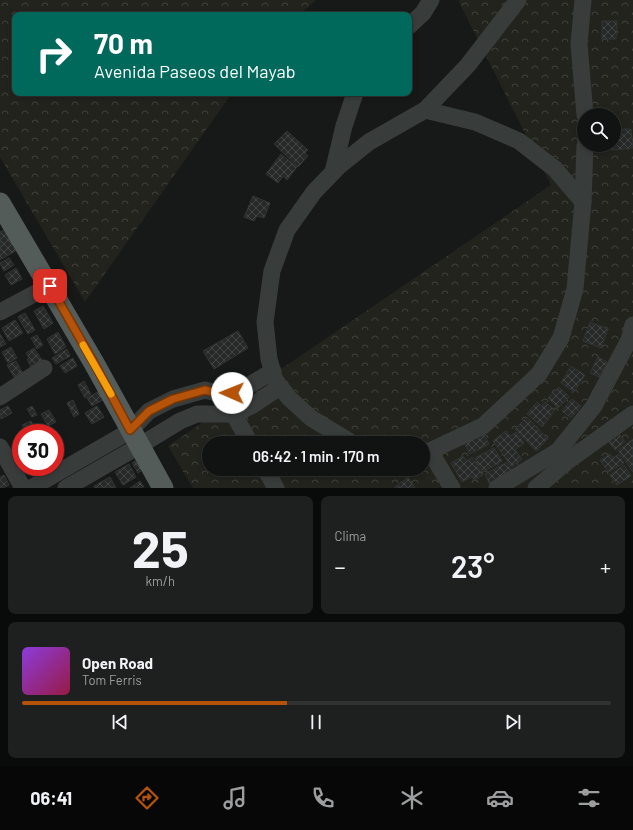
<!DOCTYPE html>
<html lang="es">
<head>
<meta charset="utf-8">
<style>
	body { margin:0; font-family:Barlow,sans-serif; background:#1e2020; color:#f1f3f6; height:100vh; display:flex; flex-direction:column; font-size:15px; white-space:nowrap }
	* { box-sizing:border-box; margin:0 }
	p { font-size:13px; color:#9c9e9f }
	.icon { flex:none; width:22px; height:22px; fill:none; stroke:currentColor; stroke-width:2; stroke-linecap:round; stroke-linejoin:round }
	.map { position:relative; height:488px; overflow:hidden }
	.side { display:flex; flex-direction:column; gap:8px; padding:8px; background:#090a0a; flex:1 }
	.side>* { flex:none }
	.hud { position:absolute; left:12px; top:12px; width:400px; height:84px; border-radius:8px; box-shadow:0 2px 6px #0003,0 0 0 1px #303232; background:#00695c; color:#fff; overflow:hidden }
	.controls { position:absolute; left:577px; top:108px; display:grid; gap:8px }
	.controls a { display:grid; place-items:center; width:44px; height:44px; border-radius:50%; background:#111212; box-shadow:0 2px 6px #0003,0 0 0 1px #303232; font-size:20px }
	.speed { position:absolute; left:12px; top:424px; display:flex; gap:8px; font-size:20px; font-weight:700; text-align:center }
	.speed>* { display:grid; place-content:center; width:52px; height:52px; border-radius:50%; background:#111212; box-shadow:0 2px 6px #0003,0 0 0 1px #303232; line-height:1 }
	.speed .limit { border:6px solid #d22; background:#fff; color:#111 }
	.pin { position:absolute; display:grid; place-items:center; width:34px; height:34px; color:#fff; margin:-17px; border-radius:8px; box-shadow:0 2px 6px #0006 }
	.me { position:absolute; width:44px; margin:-22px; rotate:271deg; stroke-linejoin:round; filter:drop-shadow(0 0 3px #0008) }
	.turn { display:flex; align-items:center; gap:14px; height:84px; padding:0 16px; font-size:18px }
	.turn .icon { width:52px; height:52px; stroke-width:2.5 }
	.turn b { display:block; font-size:28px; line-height:34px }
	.big { font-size:30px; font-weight:600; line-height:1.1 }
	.side .tile { flex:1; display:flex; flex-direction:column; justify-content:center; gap:6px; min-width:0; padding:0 14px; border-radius:8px; background:#1e2020 }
	.side .dial { align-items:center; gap:0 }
	.dial b { font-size:52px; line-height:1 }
	.song { display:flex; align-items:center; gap:12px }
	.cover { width:48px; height:48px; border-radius:6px; background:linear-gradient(135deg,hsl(270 70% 55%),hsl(340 70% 35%)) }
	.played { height:4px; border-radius:2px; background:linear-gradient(90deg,#b45309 45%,#303232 45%) }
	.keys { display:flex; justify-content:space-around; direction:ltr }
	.heat { display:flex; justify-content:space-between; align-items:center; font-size:22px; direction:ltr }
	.side .tiles { flex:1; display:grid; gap:8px; grid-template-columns:1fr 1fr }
	.tile:last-child { grid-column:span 2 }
	.trip { position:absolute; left:202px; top:436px; width:228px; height:40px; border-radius:20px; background:#111212; box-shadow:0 2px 6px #0003,0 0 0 1px #303232; font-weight:600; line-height:40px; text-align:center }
	.menu { display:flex; height:64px; justify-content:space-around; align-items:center; background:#070707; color:#9c9e9f }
	.menu .icon { width:28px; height:28px }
	.menu .current { color:#b45309 }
	.menu b { font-size:18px; color:#f1f3f6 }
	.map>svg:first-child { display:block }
	.forest { fill:url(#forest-crowns); fill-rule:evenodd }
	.building { fill:url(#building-cross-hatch); stroke:#313434 }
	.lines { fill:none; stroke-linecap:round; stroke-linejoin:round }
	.minor { stroke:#383d3c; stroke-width:17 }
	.major { stroke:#545c5a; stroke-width:21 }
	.route-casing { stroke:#753606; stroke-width:10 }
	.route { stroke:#b45309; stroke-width:7 }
	.slow { stroke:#f59e0b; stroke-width:7 }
</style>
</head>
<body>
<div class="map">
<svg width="633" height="488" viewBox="0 0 633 488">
	<defs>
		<pattern id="forest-crowns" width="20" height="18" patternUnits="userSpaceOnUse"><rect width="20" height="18" fill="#22231d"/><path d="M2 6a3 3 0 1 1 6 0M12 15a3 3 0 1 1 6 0" fill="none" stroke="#3f413b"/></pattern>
		<pattern id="building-cross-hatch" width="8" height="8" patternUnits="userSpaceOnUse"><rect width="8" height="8" fill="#272929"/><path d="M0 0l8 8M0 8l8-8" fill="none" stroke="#444646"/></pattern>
	</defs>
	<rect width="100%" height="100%" fill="#171818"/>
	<g class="forest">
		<polygon points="0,0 316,0 299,15 15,15 15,93 232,93 85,302 0,157"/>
		<path d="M458 0H633V488H193L168 446 551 185ZM584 115H614V145H584ZM209 443H423V469H209Z"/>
	</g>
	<g class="building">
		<polygon points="602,21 617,21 616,39 602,39"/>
		<polygon points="631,129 633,148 611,150 611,145 614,145 614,130"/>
		<polygon points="287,131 308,150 305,153 308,156 298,167 274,144"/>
		<polygon points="281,154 297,167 287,180 283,176 278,183 266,174"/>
		<polygon points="253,196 270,203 264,218 257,216 254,221 244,217"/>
		<polygon points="5,229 17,250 0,260 0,232"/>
		<polygon points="9,258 14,265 4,271 0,263"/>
		<polygon points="16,268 22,279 11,285 5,275"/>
		<polygon points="43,306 53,323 44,329 34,311"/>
		<polygon points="25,313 35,330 28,334 18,317"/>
		<polygon points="15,320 23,333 9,341 2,328"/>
		<polygon points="590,322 608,329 601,348 583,341"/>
		<polygon points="238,331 248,348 214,369 203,351"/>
		<polygon points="58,332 66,347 55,354 47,339"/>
		<polygon points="0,334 6,344 0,347"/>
		<polygon points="37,335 43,345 37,349 31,338"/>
		<polygon points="11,347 17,358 8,363 2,352"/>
		<polygon points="34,348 42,360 31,367 27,359 29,358 26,353"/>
		<polygon points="67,349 70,356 56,364 52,358"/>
		<polygon points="598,357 607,362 599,377 590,373"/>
		<polygon points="73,358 77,366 65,373 60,366"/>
		<polygon points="16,361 22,372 14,377 7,365"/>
		<polygon points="571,366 585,375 574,392 561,383"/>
		<polygon points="84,381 91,394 85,398 78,385"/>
		<polygon points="559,387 569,397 558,408 548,398"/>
		<polygon points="103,389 108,397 92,406 87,398"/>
		<polygon points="572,399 581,406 571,418 562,411"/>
		<polygon points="73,400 79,414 74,417 67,403"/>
		<polygon points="537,402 542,406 545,402 555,410 542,427 527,414"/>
		<polygon points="8,406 12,413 1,419 0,410"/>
		<polygon points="32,406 37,415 32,417 27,409"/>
		<polygon points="97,406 104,417 92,424 85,413"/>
		<polygon points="49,410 56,422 48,426 41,414"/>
		<polygon points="527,417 548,439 536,451 515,429"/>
		<polygon points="31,421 37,433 26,433 22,425"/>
		<polygon points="506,431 510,436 516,432 524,443 515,450 522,459 512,467 493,441"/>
		<polygon points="483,433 489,444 470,454 464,443"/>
		<polygon points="618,433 625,442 615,450 608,441"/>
		<polygon points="55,439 60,447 55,450"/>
		<polygon points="633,439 633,472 618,450"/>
		<polygon points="494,448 502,461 483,472 475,458"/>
		<polygon points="610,454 613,458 619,454 624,463 608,472 600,460"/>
		<polygon points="463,456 467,461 472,457 483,475 474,480 472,476 462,482 451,463"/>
		<polygon points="140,458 146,468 138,473 132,463"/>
		<polygon points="507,462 513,472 490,485 485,474"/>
		<polygon points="129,464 136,477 123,485 115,472"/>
		<polygon points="624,465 631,476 617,485 610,475"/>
		<polygon points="22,467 34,467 25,472"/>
		<polygon points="4,475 9,485 3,488 0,488 0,477"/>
		<polygon points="110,477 116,488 95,488 94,486"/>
		<polygon points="408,477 415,488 394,488"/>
		<polygon points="140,481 144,487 130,488"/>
	</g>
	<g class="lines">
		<g class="minor">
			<polyline points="583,0 579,44 585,115"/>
			<polyline points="409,26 423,13 431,0"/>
			<polyline points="425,110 475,122 519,141 555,169 583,202"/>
			<polyline points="333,172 344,126 355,93"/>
			<polyline points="0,312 49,286"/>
			<polyline points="0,397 44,368"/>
			<polyline points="228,404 250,443"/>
			<polyline points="352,443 311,418 289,398 275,380 269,359 265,322 272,271 287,230 314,192 339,166 369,142 425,110 468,65 518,0"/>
			<polyline points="0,447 23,488"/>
			<polyline points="423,451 430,451 483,426 539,374 561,338 575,289 583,202 585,145"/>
			<polyline points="430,451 452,488"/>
			<polyline points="265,469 276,488"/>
			<polyline points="31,488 130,431 149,411 173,399 205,390 224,395 241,390 273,371"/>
			<polyline points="66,488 139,446 180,421 197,414 234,414 253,405 280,387"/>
			<polyline points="497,488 558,451 594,406 629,340 633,325"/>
			<polyline points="536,488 569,460 633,414"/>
		</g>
		<polyline class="major" points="0,203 94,363 163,488"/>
	</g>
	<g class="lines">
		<g class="route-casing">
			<polyline id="route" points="50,286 94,363 130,430 149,411 173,399 205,390 224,395 232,393"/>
		</g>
		<use href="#route" class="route"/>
		<polyline class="slow" points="83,345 111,394"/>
	</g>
</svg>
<div class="controls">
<a><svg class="icon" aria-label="search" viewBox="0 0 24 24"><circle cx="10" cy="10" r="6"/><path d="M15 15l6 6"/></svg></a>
</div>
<div class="speed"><div class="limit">30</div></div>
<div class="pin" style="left:50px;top:286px;background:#d93025"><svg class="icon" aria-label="arrive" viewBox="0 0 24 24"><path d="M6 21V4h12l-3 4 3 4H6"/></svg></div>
<svg class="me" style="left:232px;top:393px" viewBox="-20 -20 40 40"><circle r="19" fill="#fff"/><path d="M0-13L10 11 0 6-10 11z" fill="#b45309"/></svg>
<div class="trip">06:42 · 1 min · 170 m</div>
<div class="hud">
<div class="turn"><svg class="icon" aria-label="right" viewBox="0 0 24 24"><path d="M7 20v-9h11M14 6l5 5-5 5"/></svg><div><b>70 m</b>Avenida Paseos del Mayab</div></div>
</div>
</div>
<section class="side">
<div class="tiles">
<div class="tile dial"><b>25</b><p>km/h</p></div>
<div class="tile"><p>Clima</p>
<div class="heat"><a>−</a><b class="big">23°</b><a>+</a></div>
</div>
<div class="tile">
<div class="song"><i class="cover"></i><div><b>Open Road</b><p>Tom Ferris</p></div></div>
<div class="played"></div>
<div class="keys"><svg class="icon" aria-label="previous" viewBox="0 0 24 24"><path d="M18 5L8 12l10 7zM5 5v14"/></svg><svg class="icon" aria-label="pause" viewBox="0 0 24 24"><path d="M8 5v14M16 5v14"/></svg><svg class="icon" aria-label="next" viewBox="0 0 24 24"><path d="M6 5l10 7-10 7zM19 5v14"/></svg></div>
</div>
</div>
</section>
<nav class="menu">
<b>06:41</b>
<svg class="icon current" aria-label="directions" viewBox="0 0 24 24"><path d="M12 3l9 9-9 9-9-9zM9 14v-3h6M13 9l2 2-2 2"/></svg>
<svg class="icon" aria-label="music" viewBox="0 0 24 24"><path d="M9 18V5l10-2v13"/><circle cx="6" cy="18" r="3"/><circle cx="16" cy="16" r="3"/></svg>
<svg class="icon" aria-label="phone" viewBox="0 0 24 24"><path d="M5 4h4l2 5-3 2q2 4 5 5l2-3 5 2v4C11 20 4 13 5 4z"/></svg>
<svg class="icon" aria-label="climate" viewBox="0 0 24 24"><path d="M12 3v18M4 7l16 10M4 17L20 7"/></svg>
<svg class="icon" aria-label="car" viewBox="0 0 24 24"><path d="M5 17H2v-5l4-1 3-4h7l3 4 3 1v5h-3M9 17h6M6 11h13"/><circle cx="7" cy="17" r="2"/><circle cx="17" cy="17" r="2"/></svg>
<svg class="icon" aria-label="filters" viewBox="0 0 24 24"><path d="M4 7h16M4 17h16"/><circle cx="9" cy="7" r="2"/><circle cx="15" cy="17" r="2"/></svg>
</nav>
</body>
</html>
